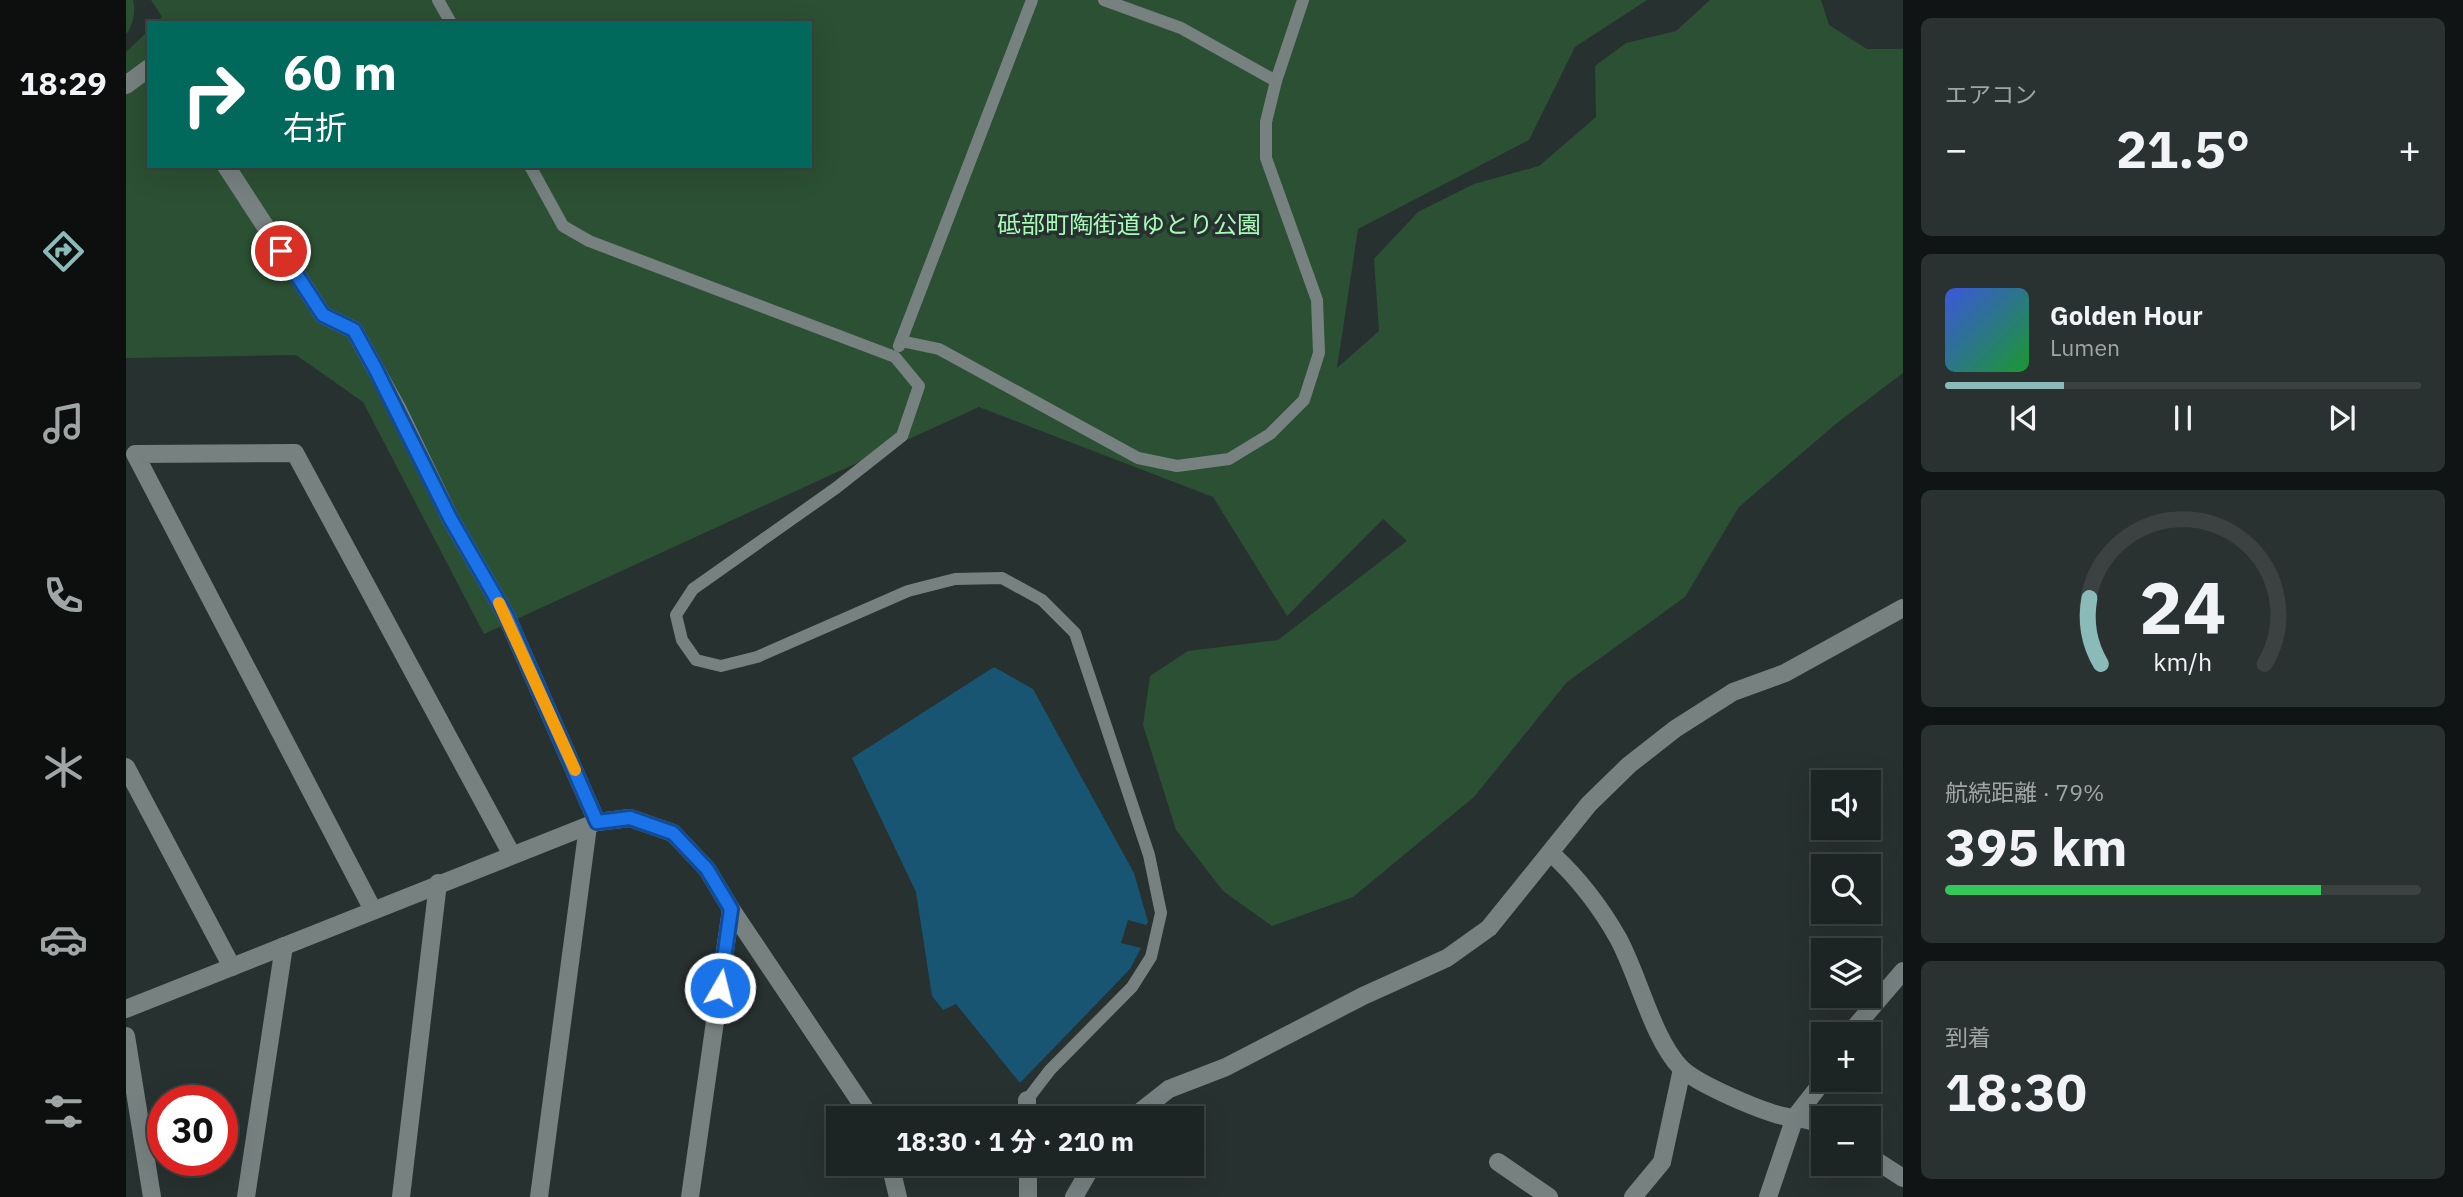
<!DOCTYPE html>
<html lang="ja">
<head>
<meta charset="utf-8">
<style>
	body { margin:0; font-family:"IBM Plex Sans","Noto Sans JP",sans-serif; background:#2a3131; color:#f1f3f6; height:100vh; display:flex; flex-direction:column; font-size:26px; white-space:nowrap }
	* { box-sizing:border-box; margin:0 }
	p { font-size:23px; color:#a0a5a6 }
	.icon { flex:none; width:38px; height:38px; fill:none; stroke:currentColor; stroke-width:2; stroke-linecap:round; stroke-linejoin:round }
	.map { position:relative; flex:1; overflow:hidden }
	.drawer { display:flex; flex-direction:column; gap:18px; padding:18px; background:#101414; width:560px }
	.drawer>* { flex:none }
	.guide { position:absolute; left:21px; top:21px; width:665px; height:147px; border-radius:0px; box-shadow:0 7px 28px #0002,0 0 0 2px #3b4241; background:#00695c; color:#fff; overflow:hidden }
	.buttons { position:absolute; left:1685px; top:770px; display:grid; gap:14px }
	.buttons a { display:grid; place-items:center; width:70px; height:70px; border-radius:0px; background:#1d2524; box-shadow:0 7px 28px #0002,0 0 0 2px #3b4241; font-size:35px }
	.speed { position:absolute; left:21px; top:1085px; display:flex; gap:14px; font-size:35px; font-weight:700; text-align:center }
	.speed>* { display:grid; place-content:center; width:91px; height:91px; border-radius:50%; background:#1d2524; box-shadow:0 7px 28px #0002,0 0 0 2px #3b4241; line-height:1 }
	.speed .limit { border:10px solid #d22; background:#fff; color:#111 }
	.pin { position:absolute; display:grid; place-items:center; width:60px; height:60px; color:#fff; margin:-30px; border:4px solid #fff; border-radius:50%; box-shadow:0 2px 7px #0007 }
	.me { position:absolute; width:77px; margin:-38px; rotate:8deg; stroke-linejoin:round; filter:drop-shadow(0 0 5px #0008) }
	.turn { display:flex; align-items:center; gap:24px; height:147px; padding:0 21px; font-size:32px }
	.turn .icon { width:91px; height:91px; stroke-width:2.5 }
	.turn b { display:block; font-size:49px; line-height:60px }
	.big { font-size:52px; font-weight:700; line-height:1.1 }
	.drawer .widget { flex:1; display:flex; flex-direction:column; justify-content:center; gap:10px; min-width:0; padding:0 24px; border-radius:10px; background:#2a3131 }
	.drawer .dial { align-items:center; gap:0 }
	.dial svg { height:182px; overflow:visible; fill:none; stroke:#3b4241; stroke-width:7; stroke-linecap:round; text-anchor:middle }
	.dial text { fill:#f1f3f6; stroke:none }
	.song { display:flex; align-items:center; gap:21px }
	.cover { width:84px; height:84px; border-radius:10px; background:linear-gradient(135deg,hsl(230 70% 55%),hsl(130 70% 35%)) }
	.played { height:7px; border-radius:4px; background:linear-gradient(90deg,#8bbbb9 25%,#3b4241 25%) }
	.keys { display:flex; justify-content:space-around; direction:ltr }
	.heat { display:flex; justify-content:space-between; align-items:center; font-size:38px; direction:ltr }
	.charge { height:10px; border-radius:5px; background:linear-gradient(90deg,#34c759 79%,#3b4241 0) }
	.trip { position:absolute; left:700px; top:1106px; width:378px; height:70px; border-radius:0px; background:#1d2524; box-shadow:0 7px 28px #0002,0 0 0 2px #3b4241; font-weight:700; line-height:70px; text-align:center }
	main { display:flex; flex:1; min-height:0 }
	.tabs { display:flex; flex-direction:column; width:126px; justify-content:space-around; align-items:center; background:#0c0f0e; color:#a0a5a6 }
	.tabs .icon { width:49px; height:49px }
	.tabs .selected { color:#8bbbb9 }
	.tabs b { font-size:32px; color:#f1f3f6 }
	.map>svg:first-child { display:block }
	.green { fill:#2c5033 }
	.water { fill:#175572 }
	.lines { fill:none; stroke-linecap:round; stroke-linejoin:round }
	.service { stroke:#768180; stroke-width:12 }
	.minor { stroke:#768180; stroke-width:18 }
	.route-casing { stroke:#114b97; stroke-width:18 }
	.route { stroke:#1a73e8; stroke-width:12 }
	.slow { stroke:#f59e0b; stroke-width:12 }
	.labels { text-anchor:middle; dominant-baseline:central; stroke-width:7; stroke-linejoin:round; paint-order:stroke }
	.park-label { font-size:24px; fill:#a6fcb6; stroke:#273130 }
</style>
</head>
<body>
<main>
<nav class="tabs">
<b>18:29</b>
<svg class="icon selected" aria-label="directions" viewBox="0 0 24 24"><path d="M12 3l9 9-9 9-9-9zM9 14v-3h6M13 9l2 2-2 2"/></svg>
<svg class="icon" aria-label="music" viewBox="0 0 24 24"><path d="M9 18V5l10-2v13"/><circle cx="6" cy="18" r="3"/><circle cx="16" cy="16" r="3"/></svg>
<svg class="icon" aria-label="phone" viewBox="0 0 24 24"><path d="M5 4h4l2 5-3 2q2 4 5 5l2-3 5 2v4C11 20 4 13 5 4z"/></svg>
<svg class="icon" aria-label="climate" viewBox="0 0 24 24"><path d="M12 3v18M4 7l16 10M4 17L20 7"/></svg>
<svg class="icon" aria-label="car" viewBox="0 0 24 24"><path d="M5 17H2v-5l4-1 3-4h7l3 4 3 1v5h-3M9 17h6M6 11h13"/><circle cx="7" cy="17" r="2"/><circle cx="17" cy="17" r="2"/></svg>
<svg class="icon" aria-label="filters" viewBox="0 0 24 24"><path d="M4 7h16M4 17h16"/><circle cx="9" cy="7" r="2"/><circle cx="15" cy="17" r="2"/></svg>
</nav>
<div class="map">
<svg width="1777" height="1197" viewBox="0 0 1777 1197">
	<rect width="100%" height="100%" fill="#273130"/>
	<g class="green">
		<path d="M0 0H7C10 10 7 27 0 34Z"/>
		<polygon points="25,0 1521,0 1449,47 1403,140 1232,229 1211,368 1253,331 1248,259 1292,212 1348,184 1413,166 1470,117 1469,66 1500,43 1550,31 1584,0 1695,0 1703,25 1741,49 1777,49 1777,373 1711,423 1613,507 1559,597 1441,682 1348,797 1227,897 1146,926 1097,891 1050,830 1017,725 1024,676 1062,651 1152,640 1281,541 1257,519 1161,616 1087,497 853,407 358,634 237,402 170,355 0,358 0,52 23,30 23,166 684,166 684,23 30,23 36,17"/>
	</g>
	<polygon class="water" points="868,667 907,689 1008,873 1022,922 1020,925 1002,920 995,943 1015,948 1004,969 894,1083 830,1004 817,1010 806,996 790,892 726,758"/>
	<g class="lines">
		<g class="service">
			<polyline points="312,0 325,23"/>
			<polyline points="978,0 1055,28 1150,81"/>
			<polyline points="404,166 437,226 463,241 769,357 793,386 776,436 710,488 567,589 550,615 556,640 570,660 595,666 631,657 782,591 829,579 876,578 916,600 949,633 1023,855 1035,913 1025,957 1006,987 924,1070 901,1100"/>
			<polyline points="775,341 813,349 1012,458 1051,466 1103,459 1144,434 1178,400 1193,353 1191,300 1140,158 1140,122 1150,81 1177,0"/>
			<polyline points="773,346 906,0"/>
		</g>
		<g class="minor">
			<polyline points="0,85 23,68"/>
			<polyline points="100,166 197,315 228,330 271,408 324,518 380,615 471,822"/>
			<polyline points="0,767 106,967"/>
			<path d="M1426 854C1451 877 1475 908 1492 938 1512 974 1527 1040 1555 1068 1571 1084 1635 1111 1657 1116 1674 1120 1681 1117 1698 1127"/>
			<polyline points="247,910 9,454 169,453 386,855"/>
			<polyline points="0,1009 471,822 504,818 547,833 581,869 605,909 745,1118"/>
			<polyline points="1723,1034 1777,971"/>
			<polyline points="0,1036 26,1197"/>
			<polyline points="901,1100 901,1118"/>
			<polyline points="1006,1118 1043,1089 1100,1067 1237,996 1321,958 1363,928 1463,804 1503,765 1549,729 1607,692 1659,673 1777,608"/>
			<polyline points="1743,1156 1777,1178"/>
			<polyline points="1372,1162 1423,1197"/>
			<polyline points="764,1164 772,1197"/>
			<polyline points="902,1164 902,1197"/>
			<polyline points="120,1197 158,946"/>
			<polyline points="275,1197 312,883"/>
			<polyline points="413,1197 462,826"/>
			<polyline points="564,1197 605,909"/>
			<polyline points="948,1197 967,1164"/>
			<polyline points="1507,1197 1536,1162 1556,1069"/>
			<polyline points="1642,1197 1669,1117 1698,1080"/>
		</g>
	</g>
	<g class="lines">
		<g class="route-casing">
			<polyline id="route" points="155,251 197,315 228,330 249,368 324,518 380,615 471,822 504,818 547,833 581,869 605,909 594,988"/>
		</g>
		<use href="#route" class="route"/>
		<polyline class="slow" points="373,603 449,770"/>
	</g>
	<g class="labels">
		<g class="park-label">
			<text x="1003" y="224">砥部町陶街道ゆとり公園</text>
		</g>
	</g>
</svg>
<div class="buttons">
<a><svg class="icon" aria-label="sound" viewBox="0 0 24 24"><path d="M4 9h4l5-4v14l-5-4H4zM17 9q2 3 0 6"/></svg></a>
<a><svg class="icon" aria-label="search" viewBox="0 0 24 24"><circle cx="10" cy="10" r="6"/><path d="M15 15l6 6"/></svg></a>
<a><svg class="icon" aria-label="layers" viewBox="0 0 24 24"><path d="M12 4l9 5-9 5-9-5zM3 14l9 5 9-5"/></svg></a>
<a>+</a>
<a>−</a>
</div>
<div class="speed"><div class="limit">30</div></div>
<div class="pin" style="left:155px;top:251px;background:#d93025"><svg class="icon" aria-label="arrive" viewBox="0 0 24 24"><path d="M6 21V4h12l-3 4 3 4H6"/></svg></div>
<svg class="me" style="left:594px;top:988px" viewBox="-20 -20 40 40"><circle r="17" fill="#1a73e8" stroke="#fff" stroke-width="3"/><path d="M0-11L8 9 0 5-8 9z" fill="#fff"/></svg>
<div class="trip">18:30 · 1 分 · 210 m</div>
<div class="guide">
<div class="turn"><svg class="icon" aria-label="right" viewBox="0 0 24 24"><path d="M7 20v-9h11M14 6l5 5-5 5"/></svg><div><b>60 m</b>右折</div></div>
</div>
</div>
<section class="drawer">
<div class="widget"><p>エアコン</p>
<div class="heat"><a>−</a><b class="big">21.5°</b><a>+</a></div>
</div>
<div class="widget">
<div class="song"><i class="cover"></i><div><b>Golden Hour</b><p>Lumen</p></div></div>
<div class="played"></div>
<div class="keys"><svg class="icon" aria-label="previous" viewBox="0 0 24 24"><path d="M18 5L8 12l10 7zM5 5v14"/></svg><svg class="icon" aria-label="pause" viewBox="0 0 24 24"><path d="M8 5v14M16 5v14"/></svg><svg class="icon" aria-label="next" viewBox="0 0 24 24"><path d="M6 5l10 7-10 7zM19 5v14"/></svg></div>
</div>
<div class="widget dial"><svg viewBox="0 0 100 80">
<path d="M14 69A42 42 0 1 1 86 69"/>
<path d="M14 69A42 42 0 0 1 9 40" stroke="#8bbbb9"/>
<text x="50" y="56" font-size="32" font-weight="700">24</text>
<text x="50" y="72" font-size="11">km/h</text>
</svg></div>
<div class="widget"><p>航続距離 · 79%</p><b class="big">395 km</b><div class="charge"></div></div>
<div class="widget"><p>到着</p><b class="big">18:30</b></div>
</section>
</main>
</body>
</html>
